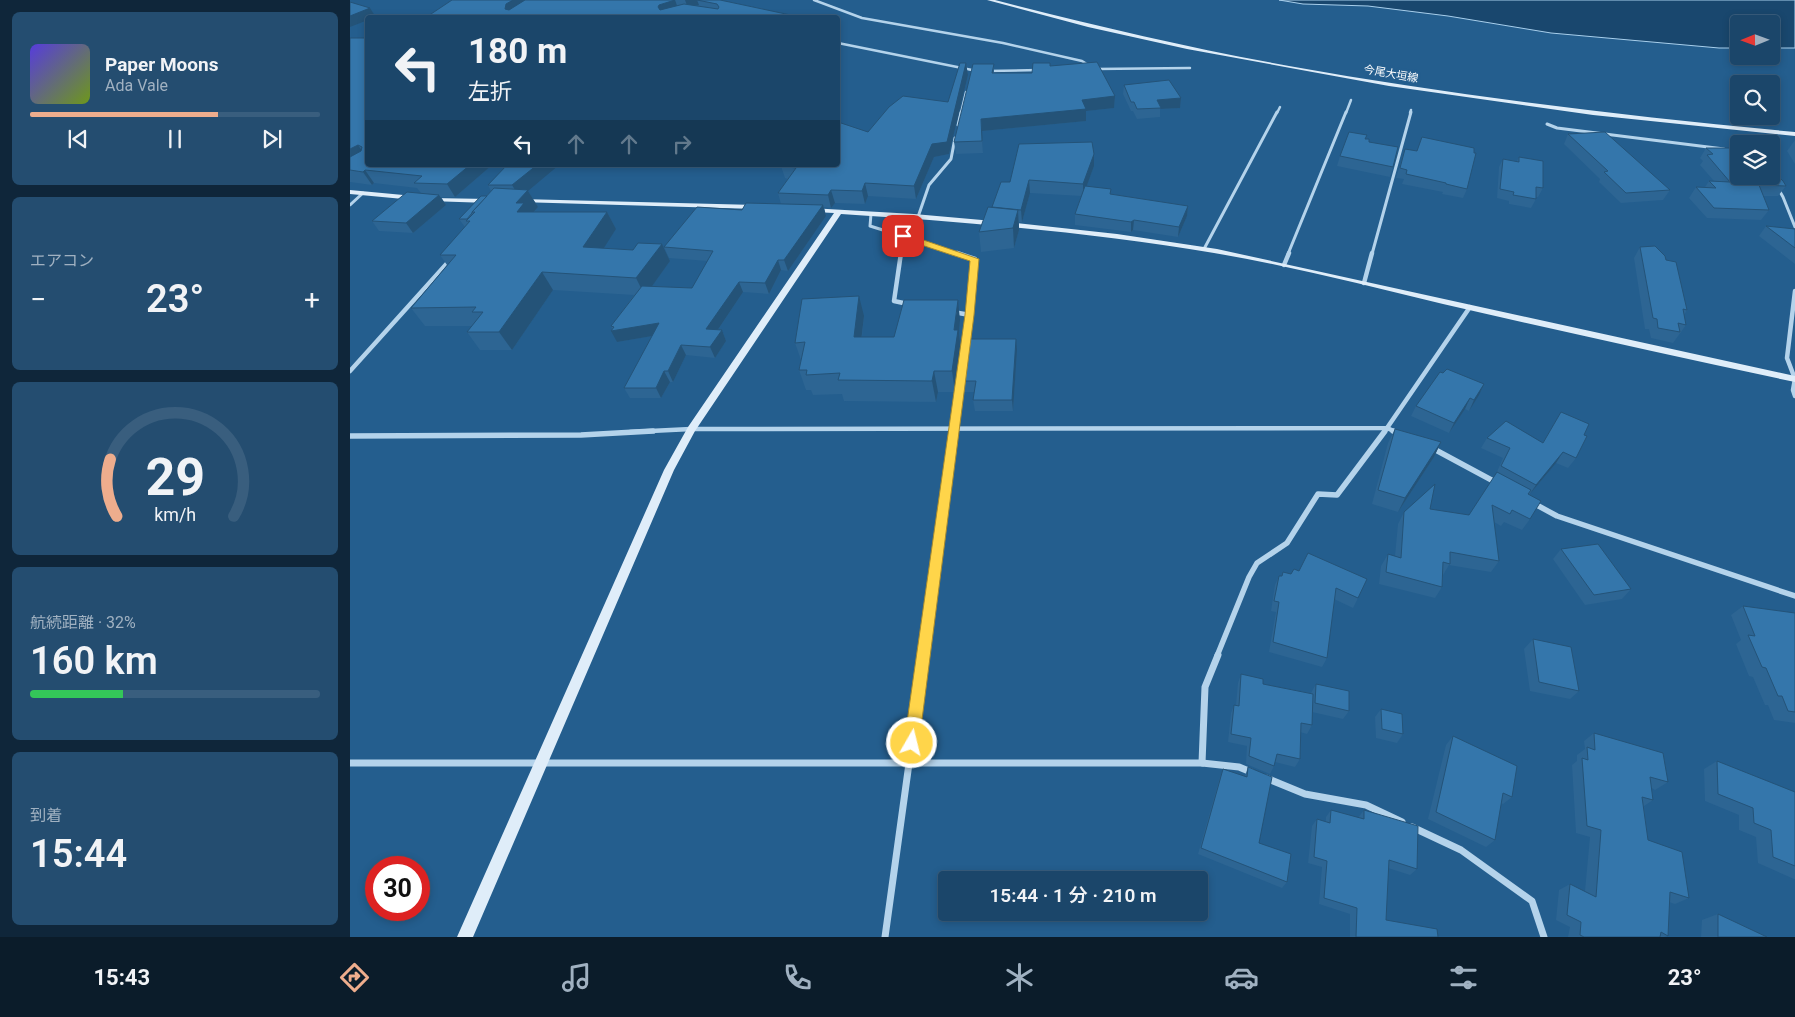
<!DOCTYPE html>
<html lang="ja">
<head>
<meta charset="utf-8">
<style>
	body { margin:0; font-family:Roboto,"Noto Sans JP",sans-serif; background:#244d70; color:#f1f3f6; height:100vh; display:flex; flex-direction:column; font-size:19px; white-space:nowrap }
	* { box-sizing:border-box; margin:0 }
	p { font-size:16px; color:#a0b1c1 }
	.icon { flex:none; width:28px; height:28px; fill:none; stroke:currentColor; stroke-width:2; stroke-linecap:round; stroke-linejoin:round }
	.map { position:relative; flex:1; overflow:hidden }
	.drawer { display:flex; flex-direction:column; gap:12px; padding:12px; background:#0f263a; width:350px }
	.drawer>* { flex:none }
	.banner { position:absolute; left:15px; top:15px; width:475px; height:152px; border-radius:5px; box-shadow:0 2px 8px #0003,0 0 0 1px #395e7e; background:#1b466a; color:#f1f3f6; overflow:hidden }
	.needle { width:32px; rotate:269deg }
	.tools { position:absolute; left:1380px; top:15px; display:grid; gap:10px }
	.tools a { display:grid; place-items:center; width:50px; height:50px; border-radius:5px; background:#1b466a; box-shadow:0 2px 8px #0003,0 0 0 1px #395e7e; font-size:25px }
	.speed { position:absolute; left:15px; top:856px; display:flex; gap:10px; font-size:25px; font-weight:700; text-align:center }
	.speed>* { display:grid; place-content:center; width:65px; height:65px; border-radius:50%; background:#1b466a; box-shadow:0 2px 8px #0003,0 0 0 1px #395e7e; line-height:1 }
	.speed .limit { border:8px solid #d22; background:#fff; color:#111 }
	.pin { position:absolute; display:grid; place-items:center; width:42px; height:42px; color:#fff; margin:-21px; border-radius:10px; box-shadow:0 2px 8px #0006 }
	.me { position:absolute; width:55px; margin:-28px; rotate:8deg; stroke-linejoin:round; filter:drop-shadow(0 0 4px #0008) }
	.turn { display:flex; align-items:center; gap:18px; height:105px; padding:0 20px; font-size:22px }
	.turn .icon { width:65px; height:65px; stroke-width:2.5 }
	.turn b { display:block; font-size:35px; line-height:42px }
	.lanes { display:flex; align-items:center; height:48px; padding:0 20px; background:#0003; justify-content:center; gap:25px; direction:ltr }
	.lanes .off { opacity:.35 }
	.big { font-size:38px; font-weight:600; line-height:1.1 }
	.drawer .widget { flex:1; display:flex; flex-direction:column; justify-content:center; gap:8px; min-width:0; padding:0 18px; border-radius:8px; background:#244d70 }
	.drawer .dial { align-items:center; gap:0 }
	.dial svg { height:130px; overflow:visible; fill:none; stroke:#395e7e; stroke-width:7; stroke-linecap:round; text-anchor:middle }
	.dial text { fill:#f1f3f6; stroke:none }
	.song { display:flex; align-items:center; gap:15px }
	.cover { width:60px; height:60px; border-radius:8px; background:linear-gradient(135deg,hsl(250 70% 55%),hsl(80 70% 35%)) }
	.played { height:5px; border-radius:2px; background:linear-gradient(90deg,#eead8d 65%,#395e7e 65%) }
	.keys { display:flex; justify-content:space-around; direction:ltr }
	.heat { display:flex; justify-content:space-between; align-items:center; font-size:28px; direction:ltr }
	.charge { height:8px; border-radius:4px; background:linear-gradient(90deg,#34c759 32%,#395e7e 0) }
	.trip { position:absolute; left:588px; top:871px; width:270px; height:50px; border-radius:5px; background:#1b466a; box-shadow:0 2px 8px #0003,0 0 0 1px #395e7e; font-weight:600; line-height:50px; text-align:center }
	.menu { display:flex; height:80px; justify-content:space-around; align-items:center; background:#0b1c2a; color:#a0b1c1 }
	.menu .icon { width:35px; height:35px }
	.menu .current { color:#eead8d }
	.menu b { font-size:22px; color:#f1f3f6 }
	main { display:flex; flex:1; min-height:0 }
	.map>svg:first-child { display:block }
	.water { fill:#19476e; stroke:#a8cfec }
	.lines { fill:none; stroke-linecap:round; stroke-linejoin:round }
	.street-far4 { stroke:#b4d3eb; stroke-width:2.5 }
	.street-far3 { stroke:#b4d3eb; stroke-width:3 }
	.street-far2 { stroke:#b4d3eb; stroke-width:4.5 }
	.street-far1 { stroke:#b4d3eb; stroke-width:5.5 }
	.street { stroke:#b4d3eb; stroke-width:7 }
	.secondary { fill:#dfedf9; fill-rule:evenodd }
	.wall { fill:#2d6593 }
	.shaded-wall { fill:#245378 }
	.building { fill:#3476ab; stroke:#245378 }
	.route { fill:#ffd54a; stroke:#a68a30 }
	.labels { text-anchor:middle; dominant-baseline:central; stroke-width:5; stroke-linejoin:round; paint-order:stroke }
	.far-street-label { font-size:11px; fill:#fff; stroke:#245e8e }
</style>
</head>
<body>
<main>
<section class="drawer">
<div class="widget">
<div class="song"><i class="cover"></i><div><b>Paper Moons</b><p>Ada Vale</p></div></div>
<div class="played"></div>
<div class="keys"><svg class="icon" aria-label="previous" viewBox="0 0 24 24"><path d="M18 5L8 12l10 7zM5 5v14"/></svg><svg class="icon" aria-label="pause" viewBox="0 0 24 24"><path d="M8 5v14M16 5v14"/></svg><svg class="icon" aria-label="next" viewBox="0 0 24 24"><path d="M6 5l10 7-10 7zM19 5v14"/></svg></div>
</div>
<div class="widget"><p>エアコン</p>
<div class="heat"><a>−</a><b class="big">23°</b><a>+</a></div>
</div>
<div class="widget dial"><svg viewBox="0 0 100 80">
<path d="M14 69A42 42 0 1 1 86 69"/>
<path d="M14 69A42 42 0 0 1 10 34" stroke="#eead8d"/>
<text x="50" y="56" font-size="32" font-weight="700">29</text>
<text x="50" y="72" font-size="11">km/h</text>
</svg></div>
<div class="widget"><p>航続距離 · 32%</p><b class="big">160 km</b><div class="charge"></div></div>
<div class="widget"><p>到着</p><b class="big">15:44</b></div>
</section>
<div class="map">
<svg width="1445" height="937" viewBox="0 0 1445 937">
	<rect width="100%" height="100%" fill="#245e8e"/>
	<polygon class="water" points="929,0 1445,0 1445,48 1421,48 1421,24 1389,24 1389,48 1369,48 1201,33 1098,16 1018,6 953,4"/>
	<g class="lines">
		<g class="street-far4">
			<polyline points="464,0 512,18 653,43 732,61 740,66"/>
			<polyline points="488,43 627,71"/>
			<polyline points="745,69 840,68"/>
			<polyline points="638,71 689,70"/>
			<polyline points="611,113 616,92"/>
			<polyline points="927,113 930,107"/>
			<polyline points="996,113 1001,100"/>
			<polyline points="1060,113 1061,110"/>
		</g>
		<g class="street-far3">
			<polyline points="1197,124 1207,128 1374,149"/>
			<polyline points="608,125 611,112"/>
			<polyline points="1421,176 1433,197 1445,227"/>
			<polyline points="0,205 13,193"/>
			<polyline points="521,214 520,226 610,254"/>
			<polyline points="568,217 579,185 601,159 605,138"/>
			<polyline points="854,249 927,112"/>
			<polyline points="550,254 553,236"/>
			<polyline points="938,254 996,112"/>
			<polyline points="1022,254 1061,112"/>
		</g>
		<g class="street-far2">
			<polyline points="551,253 544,301 558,304"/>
			<polyline points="934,265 939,253"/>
			<polyline points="1014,283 1022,253"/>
			<polyline points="1445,291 1437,358 1445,379 1443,390 1445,396"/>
			<polyline points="603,312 620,315"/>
			<polyline points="0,371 100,260"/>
			<polyline points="280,432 341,429 1037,428 1120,307"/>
			<polyline points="604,432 620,315 625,259 607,253"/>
			<polyline points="1034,432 1037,428 1046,432"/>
		</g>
		<g class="street-far1">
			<polyline points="1043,431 1049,434"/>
			<polyline points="0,436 231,435 303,431"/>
			<polyline points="1082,448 1147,483"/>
			<polyline points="1183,503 1207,516 1445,596"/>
			<polyline points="573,656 604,431"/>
			<polyline points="867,656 899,577 907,563 937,543 968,494 987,495 1035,431"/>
		</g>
		<g class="street">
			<polyline points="0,763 852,763 889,767 901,772"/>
			<polyline points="852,763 855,687 868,655"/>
			<polyline points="916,778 955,794 1016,805 1052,822"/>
			<polyline points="1062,827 1111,850 1182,901 1194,937"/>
			<polyline points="535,937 574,655"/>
		</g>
		<g class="secondary">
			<path d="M637 0H645C742 25 840 48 939 66 1107 96 1276 116 1445 132V136L1243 115 1039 86 837 49 738 27Z"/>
			<polygon points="0,190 64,196 68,198 64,200 0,194"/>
			<polygon points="81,198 139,199 143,201 139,203 79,201 79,199"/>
			<polygon points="171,199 406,205 410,207 406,209 169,202 167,201"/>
			<path d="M460 208 564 214 666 223 767 234 867 249 1445 376V382C1327 357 1210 331 1093 304 1017 286 941 266 864 253 741 232 616 222 491 214L345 431 324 470 123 937H107L314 470 338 427 484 213 463 212 459 210Z"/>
		</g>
	</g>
	<g class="wall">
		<polygon points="102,0 370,0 450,17 450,18 75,18"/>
		<polygon points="0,38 142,165 105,197 91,197 96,205 63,233 29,231 22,221 71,193 67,188 24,183 22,185 0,182"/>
		<polygon points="616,63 618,75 599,154 584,157 566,199 518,196 515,204 485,203 481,208 474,207 476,216 438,271 431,270 419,294 393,292 368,330 372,330 376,341 365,358 336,355 323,382 320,382 311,398 280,398 274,388 302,336 267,342 261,326 284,295 203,290 162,350 130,350 117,332 122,326 75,326 61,308 97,265 90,255 115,227 109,219 141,191 138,185 157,165 178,191 188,207 184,212 257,212 266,229 253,248 283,250 312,244 320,261 302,286 342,288 358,261 319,258 314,247 392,210 431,204 428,193 438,179 435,178 431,166 598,102"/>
		<polygon points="644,64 644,73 682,73 700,66 765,96 764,108 736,111 736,121 632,131 633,153 606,154 604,142"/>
		<polygon points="774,85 831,98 830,108 810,109 810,117 787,119 783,111 781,111 773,94"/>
		<polygon points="1218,134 1320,190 1313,200 1271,203 1249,182 1250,179 1214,144"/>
		<polygon points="1072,137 1117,189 1113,198 1092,194 1093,192 1052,184 1054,179 1046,178 1055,149 1067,151"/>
		<polygon points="1016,139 1043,167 1040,177 987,166 990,156"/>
		<polygon points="1445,140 1445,164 1437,151"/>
		<polygon points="1356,148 1436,186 1428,196 1413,196 1419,210 1411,220 1357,218 1339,198 1346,187 1355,187 1359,181 1364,181 1350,165 1353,161 1350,158"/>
		<polygon points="1169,157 1193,188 1188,197 1186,197 1186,199 1181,208 1159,204 1159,201 1147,198 1149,167 1153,159 1167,161"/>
		<polygon points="744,166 736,187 761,194 838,206 837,216 828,237 783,230 781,232 725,225 725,214 731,196 680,193 672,222 669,222 669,230 664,248 631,252 629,232 642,208 660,182"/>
		<polygon points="1416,226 1445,229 1445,264 1409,236"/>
		<polygon points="1290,247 1316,260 1337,310 1334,315 1336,325 1323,343 1301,338 1299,329 1295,329 1284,258"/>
		<polygon points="514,316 512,337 544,337 610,320 609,333 611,350 605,392 588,392 586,402 494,401 492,394 463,395 461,390 456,390 449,370 451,360 445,343"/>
		<polygon points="667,350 663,411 625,411 623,400 624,392 614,392 612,381"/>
		<polygon points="1093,373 1134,384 1119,411 1115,409 1099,433 1061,416 1066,406"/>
		<polygon points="1211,412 1234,435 1226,458 1218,468 1206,463 1179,495 1180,519 1172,530 1154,522 1151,526 1144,522 1149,561 1141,572 1099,565 1093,575 1092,587 1085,598 1029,584 1031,566 1038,554 1045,556 1048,524 1054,512 1080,509 1119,515 1146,474 1153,458 1131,448 1137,438 1193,442"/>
		<polygon points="1045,429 1091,442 1084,457 1048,512 1022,504 1038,443"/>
		<polygon points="1211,549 1281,589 1272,599 1235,605 1203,559"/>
		<polygon points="944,569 1008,598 1003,608 984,599 977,658 972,667 919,652 926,612 921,611 925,585 929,576 931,576 933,572 941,574"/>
		<polygon points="1393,606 1445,613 1445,723 1424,720 1418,705 1415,705 1403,677 1399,676 1386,644 1391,640 1381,615"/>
		<polygon points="1183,639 1229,691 1220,699 1180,691 1174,649"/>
		<polygon points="891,674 913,684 961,693 966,684 999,711 993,719 962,712 962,725 957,734 950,732 950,759 945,767 925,762 924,766 920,774 896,764 897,746 878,742 881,713 884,705 886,705 888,683"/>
		<polygon points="1031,709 1053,734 1047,743 1026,738 1025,717"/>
		<polygon points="1244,733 1318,782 1305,790 1302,788 1303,800 1294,806 1298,840 1339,898 1325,904 1319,902 1318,936 1314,937 1218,937 1220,927 1206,920 1209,890 1220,884 1235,891 1240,837 1226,833 1222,765 1227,761 1227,755 1235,749 1234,741"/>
		<polygon points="1103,736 1162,797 1153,804 1151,803 1145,840 1136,847 1078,819 1096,745"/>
		<polygon points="1367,761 1445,792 1445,879 1444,879 1408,863 1406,837 1389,830 1389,815 1355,801 1354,769"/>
		<polygon points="898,767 909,843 937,882 932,888 848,854 870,777 873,769 895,776"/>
		<polygon points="981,810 1008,818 1014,810 1067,869 1060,875 1038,868 1036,920 1088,937 1000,937 1000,914 969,904 972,867 958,863 962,826 967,819 976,822 976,817"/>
		<polygon points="1368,914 1417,937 1351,937 1352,920"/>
	</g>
	<g class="shaded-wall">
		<polygon points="163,0 186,0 161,18 155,9 156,4"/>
		<polygon points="325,0 329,11 313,16 308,7 309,5"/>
		<polygon points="335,0 366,0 347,0 349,5 338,8"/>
		<polygon points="20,8 25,16 22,18 18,18 18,20 0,27 0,16"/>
		<polygon points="616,63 618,75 599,154 584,157 566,199 564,186"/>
		<polygon points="765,96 764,108 736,111 736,121 632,131 633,153 631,119 732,100"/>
		<polygon points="831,98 830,108 810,109 811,108 807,100"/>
		<polygon points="8,145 17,158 0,166 0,149"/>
		<polygon points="744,154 744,166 733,196 733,184"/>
		<polygon points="120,165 142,165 105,197 97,184"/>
		<polygon points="187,165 209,165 178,191 188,207 181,215 167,212 166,203 170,198 162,185"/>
		<polygon points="15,170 24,183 22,185 13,172"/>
		<polygon points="679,180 680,193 672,222 671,210"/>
		<polygon points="515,183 518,196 515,204 512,191"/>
		<polygon points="481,190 485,203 481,208 478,195"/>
		<polygon points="89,195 96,205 63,233 56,223"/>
		<polygon points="473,205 476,216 438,271 434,260"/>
		<polygon points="838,206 837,216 828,237 829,227"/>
		<polygon points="668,210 669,230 664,248 663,228"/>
		<polygon points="257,212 266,229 243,265 233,247"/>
		<polygon points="784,220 783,230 781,232 781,222"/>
		<polygon points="312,244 320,261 295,296 286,278"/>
		<polygon points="428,260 431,270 419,294 415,283"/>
		<polygon points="192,272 203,290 162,350 149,332"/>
		<polygon points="389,282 393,292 361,340 356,329"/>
		<polygon points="509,296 514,316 509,358 504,337"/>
		<polygon points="608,300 610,320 609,333 611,350 605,392 602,371 604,330"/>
		<polygon points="309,323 314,334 267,342 261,331"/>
		<polygon points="372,330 376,341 365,358 360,347"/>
		<polygon points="666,339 667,350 663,411 662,400"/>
		<polygon points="331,345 336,355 323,382 318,371"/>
		<polygon points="314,371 320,382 311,398 306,388"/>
		<polygon points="584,371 588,392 586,402 582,381"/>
		<polygon points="1134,384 1129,395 1119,411 1124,400"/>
		<polygon points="1120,398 1115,409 1099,433 1104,423"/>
		<polygon points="1091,442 1084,457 1048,512 1055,498"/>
		<polygon points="1213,452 1206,463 1179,495 1186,485"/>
	</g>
	<g class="building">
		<polygon points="102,0 163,0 156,4 155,9 159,10 175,0 325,0 309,5 308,7 310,10 334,4 368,9 369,7 367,4 347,0 370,0 450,17 449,18 75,18"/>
		<polygon points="0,2 20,8 0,16"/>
		<polygon points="0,38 18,38 18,165 120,165 97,184 64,183 72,176 15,170 13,172 0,170 0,157 11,151 12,147 8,145 0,149"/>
		<polygon points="747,62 765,96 732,100 736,109 631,119 632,141 604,142 623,64 644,64 642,73 682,73 683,63 700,63 700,66"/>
		<polygon points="610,63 616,63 597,142 582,144 564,186 515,183 512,191 481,190 478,195 428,193 446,168 431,166 431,165 488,165 488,122 518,132 539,107 553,96 598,102"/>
		<polygon points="819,80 831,98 807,100 811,108 787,109 784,102 781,102 774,85"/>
		<polygon points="999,132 1017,135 1015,139 1019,139 1019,142 1048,147 1043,167 990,156"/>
		<polygon points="1255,132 1320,190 1276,193 1254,172 1258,171 1218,134"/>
		<polygon points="1072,137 1124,148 1124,153 1126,153 1117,189 1096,184 1096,183 1056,174 1057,170 1050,168 1055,149 1067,151"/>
		<polygon points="742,142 744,154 733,184 679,180 671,210 642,207 651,182 660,182 669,144"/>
		<polygon points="1356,148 1389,148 1389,176 1421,176 1421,170 1433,181 1436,186 1409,185 1419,210 1364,208 1346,187 1366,188 1359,181 1380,182 1357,155 1363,154"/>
		<polygon points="1169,157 1193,161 1193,188 1186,187 1186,199 1163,195 1164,192 1150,189 1153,159 1169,162"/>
		<polygon points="157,165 187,165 162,185 138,185"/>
		<polygon points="735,186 761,189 760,194 838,206 829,227 784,220 781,222 725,214"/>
		<polygon points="144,188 178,190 166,203 174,203 167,212 257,212 233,247 283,250 288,243 312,244 286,278 192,272 149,332 117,332 133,312 122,312 126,307 61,308 106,255 90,255 120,221 116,221 125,212 122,212"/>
		<polygon points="57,192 89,195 56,223 22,221"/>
		<polygon points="131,196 137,196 122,212 122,213 117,219 109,219"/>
		<polygon points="396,203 473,205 434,260 428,260 415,283 389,282 356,329 372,330 360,347 331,345 318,371 314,371 306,388 274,388 309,323 261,331 264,327 261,326 292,286 342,288 363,251 314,247 347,207 392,210"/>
		<polygon points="638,207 668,210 663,228 629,232"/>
		<polygon points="1416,226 1445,229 1445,248"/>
		<polygon points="1305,246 1315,256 1316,260 1326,262 1337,310 1333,309 1336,325 1328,323 1330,332 1308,328 1307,319 1303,318 1290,247"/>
		<polygon points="509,296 504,337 544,337 554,300 608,300 604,330 608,330 602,371 584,371 582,381 488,380 490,373 456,375 457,370 449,370 455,342 445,343 452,299"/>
		<polygon points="618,339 666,339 662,400 623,400 626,381 612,381"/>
		<polygon points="1097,369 1134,384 1124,400 1120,398 1104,423 1066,406 1090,372 1093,373"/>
		<polygon points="1211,412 1239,424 1234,435 1237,436 1226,458 1213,452 1186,485 1151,466 1160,448 1137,438 1156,421 1193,443"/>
		<polygon points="1045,429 1091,442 1055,498 1028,490"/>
		<polygon points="1147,472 1181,490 1178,494 1191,501 1180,519 1162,510 1160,514 1142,505 1149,561 1100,552 1100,564 1093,562 1092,587 1036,572 1038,554 1051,558 1054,512 1085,484 1080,509 1119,515"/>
		<polygon points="1248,544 1281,589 1244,595 1211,549"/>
		<polygon points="958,553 1017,579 1008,598 986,588 977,658 923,642 929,602 924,601 929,576 932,576 933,572 941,574 944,569 949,571"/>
		<polygon points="1393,606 1445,613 1445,712 1438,711 1432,696 1428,696 1416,668 1412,667 1398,635 1405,636"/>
		<polygon points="1183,639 1221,647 1229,691 1189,682"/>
		<polygon points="891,674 913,679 913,684 963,694 962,725 951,723 950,759 927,754 924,766 899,756 901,738 881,734 884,705 889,706"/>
		<polygon points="966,684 999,691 999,711 965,703"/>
		<polygon points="1031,709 1052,714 1053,734 1032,729"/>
		<polygon points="1244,733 1313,753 1318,782 1300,777 1303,800 1292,797 1298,840 1332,852 1339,898 1320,892 1318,936 1311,932 1310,937 1234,937 1230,935 1231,922 1217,915 1220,884 1246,897 1251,830 1237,826 1232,758 1238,760 1237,747 1245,750"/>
		<polygon points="1103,736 1167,766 1162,797 1153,793 1145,840 1086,812"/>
		<polygon points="1367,761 1445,792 1445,866 1423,857 1421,830 1404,823 1403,808 1368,794"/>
		<polygon points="898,767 922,777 909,843 941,854 937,882 851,848 873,769 897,777"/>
		<polygon points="981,810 1014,819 1014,810 1068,826 1067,869 1039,860 1036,920 1087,929 1088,937 1006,937 1007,908 974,898 977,861 964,857 967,819 980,823"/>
		<polygon points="1368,914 1417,937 1368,937"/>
	</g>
	<polygon class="route" points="550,234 556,234 629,259 624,315 569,743 567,749 562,751 557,749 554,743 615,315 620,261 550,238"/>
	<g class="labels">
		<g class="far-street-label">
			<text transform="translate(1041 74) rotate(10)">今尾大垣線</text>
		</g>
	</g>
</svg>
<div class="tools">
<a><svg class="needle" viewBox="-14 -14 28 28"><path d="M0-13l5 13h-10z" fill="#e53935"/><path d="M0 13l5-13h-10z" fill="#a0b1c1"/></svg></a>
<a><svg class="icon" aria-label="search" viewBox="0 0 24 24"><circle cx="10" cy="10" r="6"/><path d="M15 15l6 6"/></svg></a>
<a><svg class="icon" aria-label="layers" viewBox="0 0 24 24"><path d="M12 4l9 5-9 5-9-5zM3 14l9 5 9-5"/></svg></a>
</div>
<div class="speed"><div class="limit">30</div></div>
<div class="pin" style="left:553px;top:236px;background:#d93025"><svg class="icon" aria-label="arrive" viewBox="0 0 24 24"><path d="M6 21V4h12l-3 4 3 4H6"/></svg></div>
<svg class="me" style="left:562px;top:743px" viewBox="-20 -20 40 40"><circle r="17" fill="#ffd54a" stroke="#fff" stroke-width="3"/><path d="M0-11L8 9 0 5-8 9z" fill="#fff"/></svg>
<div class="trip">15:44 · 1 分 · 210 m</div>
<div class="banner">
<div class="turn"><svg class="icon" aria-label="left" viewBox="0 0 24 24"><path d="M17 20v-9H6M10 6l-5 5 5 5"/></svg><div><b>180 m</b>左折</div></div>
<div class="lanes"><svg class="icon" aria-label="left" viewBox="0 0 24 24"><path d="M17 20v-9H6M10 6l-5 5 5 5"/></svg><svg class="icon off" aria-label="ahead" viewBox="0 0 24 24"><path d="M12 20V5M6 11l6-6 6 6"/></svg><svg class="icon off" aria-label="ahead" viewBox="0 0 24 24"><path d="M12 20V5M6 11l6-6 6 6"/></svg><svg class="icon off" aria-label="right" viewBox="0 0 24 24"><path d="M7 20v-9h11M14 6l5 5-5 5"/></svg></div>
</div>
</div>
</main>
<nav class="menu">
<b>15:43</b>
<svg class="icon current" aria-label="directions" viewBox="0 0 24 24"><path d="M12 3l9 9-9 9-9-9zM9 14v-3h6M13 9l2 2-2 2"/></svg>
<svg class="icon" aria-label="music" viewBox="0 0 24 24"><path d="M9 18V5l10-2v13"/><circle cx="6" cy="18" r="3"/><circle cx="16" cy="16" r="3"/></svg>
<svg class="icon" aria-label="phone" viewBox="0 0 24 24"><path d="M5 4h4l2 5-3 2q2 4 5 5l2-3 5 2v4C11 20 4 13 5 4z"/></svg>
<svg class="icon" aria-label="climate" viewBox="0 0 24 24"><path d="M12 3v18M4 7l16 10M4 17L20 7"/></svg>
<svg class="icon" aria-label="car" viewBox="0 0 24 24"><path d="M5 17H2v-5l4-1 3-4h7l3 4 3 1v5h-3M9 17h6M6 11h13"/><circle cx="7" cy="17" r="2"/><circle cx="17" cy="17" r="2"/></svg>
<svg class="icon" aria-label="filters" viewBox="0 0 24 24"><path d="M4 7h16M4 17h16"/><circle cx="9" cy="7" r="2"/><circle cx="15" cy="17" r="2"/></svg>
<b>23°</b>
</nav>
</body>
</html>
